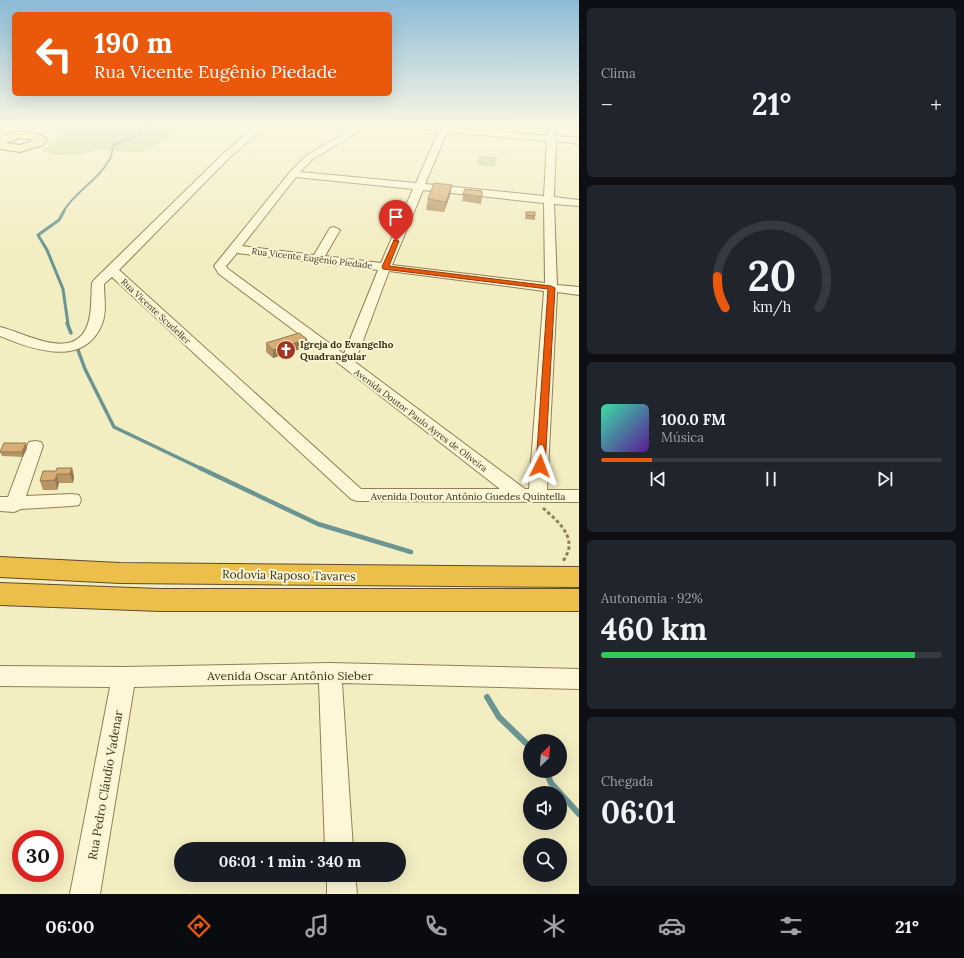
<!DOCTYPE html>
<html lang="pt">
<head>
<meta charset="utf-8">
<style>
	body { margin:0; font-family:Lora,serif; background:#20242c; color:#f1f3f6; height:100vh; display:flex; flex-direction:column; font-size:15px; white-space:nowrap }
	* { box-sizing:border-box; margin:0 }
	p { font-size:13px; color:#9ea1a6 }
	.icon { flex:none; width:22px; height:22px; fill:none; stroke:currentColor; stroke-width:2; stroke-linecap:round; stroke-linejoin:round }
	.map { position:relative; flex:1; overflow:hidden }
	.side { display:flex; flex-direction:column; gap:8px; padding:8px; background:#0d0f14; width:385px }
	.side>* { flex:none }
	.banner { position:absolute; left:12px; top:12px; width:380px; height:84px; border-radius:6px; box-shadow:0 4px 16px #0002; background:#ea580c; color:#fff; overflow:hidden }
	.needle { width:26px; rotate:25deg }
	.fabs { position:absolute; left:523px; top:734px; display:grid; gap:8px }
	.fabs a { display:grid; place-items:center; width:44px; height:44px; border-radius:50%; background:#171b24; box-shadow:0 4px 16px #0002; font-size:20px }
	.speed { position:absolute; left:12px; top:830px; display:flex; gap:8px; font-size:20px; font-weight:700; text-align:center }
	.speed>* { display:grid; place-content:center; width:52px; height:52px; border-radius:50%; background:#171b24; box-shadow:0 4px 16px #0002; line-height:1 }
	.speed .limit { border:6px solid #d22; background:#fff; color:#111 }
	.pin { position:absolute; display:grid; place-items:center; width:34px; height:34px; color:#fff; margin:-41px -17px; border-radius:50% 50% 50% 0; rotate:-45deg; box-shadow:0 0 4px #0007 }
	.pin .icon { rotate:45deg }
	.me { position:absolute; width:44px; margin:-22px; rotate:3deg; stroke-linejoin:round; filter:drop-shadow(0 0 3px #0008) }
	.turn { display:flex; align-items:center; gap:14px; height:84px; padding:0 16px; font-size:18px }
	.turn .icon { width:52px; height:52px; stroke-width:2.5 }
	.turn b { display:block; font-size:28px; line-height:34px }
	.big { font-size:30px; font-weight:700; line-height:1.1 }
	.side .widget { flex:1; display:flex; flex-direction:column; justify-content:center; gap:6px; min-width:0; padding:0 14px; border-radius:6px; background:#20242c }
	.side .dial { align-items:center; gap:0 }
	.dial svg { height:104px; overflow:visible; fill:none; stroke:#363941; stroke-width:7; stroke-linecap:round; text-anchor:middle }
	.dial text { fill:#f1f3f6; stroke:none }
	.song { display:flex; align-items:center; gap:12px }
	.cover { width:48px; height:48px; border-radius:6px; background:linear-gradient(135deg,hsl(160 70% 55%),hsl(270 70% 35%)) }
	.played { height:4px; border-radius:2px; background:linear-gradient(90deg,#ea580c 15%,#363941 15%) }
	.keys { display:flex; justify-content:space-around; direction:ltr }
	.heat { display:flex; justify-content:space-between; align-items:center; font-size:22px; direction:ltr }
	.charge { height:6px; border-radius:3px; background:linear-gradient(90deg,#34c759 92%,#363941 0) }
	.trip { position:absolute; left:174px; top:842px; width:232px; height:40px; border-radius:20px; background:#171b24; box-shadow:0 4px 16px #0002; font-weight:700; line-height:40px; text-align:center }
	.tabs { display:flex; height:64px; justify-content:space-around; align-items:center; background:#090b0e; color:#9ea1a6 }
	.tabs .icon { width:28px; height:28px }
	.tabs .current { color:#ea580c }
	.tabs b { font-size:18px; color:#f1f3f6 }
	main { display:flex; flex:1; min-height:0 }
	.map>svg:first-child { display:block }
	.green { fill:#c1d395 }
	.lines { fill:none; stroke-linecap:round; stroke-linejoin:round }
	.stream-far4 { stroke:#6a9592; stroke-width:2 }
	.stream-far3 { stroke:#6a9592; stroke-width:3 }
	.stream-far2 { stroke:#6a9592; stroke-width:3.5 }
	.stream-far1 { stroke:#6a9592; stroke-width:4.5 }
	.stream { stroke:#6a9592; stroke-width:6 }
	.minor-casing { stroke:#907f57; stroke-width:2 }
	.major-casing { stroke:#5d4b2b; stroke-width:2 }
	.highway-casing { stroke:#5d4b2b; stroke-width:2 }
	.path { stroke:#907f57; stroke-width:3; stroke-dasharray:3.5 2.5; stroke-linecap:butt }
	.minor { fill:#fdf7d7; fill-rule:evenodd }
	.major { fill:#faec96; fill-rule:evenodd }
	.highway { fill:#ecbf4a; fill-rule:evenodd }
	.wall { fill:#b89564 }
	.shaded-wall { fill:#967951 }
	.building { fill:#d6ad74; stroke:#967951 }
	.route { fill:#ea580c; stroke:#983908 }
	.labels { text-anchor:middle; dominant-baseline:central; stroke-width:4; stroke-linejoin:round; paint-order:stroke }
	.far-street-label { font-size:9px; fill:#3e321d; stroke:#f9f5d3 }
	.poi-label { font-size:10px; font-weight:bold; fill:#3e321d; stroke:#f9f5d3; text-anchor:start }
	.street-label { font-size:10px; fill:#3e321d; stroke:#f9f5d3 }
	.near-street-label { font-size:12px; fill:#3e321d; stroke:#f9f5d3 }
</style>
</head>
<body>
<main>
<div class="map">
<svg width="579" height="894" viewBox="0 0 579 894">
	<rect width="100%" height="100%" fill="#f3edc2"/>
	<g class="green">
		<polygon points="131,124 178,124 175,130 156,145 141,152 97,150 77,155 60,155 41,151 55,141 58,136 57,130 64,125"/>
		<polygon points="479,156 497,157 495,167 477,165"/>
	</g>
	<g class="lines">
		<path class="stream-far4" d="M63 212C75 191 98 181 109 160 112 156 112 150 113 145L137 136 141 130 151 124"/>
		<polyline class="stream-far3" points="64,211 59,220 38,235 47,250 63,289 68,324"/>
		<g class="stream-far2">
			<polyline points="67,323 71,333"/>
			<polyline points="78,350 85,369 114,427 202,469"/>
		</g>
		<polyline class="stream-far1" points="200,468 318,524 411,552"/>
		<g class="stream">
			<polyline points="487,697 499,717 530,747"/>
			<polyline points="546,771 551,783 579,814"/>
		</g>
		<g class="minor-casing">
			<g id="minor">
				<polygon points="11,124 22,124 0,137 0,131"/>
				<path d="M259 124H268L231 156 119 270 361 489H500L342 366 219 274 214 266 290 172 307 155 361 124H371L313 159 300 172 416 183 439 131 390 126 386 124 441 126 442 124H450L449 127 547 136 548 124H556V136L579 138V144L556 141 554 197 579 200V206L554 204 557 285 579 287V295L557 292 547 490H579V502L357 501 351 499 112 277 104 284C104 297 107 312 102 324 84 368 33 350 0 336V327C26 333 78 365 89 320 92 308 91 295 92 283L94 280 225 152ZM447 132 547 141 544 196 425 184ZM296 177 413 189 381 263 325 256 340 230 334 227 330 228 314 255 242 246ZM423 190 544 203 545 283 392 265ZM237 253 378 270 344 354 228 269 226 266ZM389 271 544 291 529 489H525L355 362Z"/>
				<polygon points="35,441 41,442 43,446 26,496 72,494 79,495 81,500 79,505 72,506 21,509 14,512 0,511 0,497 8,497 27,446 29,442"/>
				<polygon points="330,663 579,669 579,689 342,683 353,849 325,849 319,683 134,687 100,894 70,894 110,687 0,686 0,666 124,667"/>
				<polygon points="327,875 355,875 357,894 327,894"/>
			</g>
		</g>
		<g class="major-casing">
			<path id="major" d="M26 131 45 137 47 139 43 145 20 152 0 149V137L15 132ZM20 138 35 140 20 145 6 143Z"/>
		</g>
		<g class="highway-casing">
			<g id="highway">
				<polygon points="0,557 120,563 579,567 579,587 120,583 0,577"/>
				<polygon points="0,583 160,589 579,589 579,611 160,611 0,605"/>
			</g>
		</g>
		<path class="path" d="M543 508C554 518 570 530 569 547 569 552 565 557 563 562"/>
		<use href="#minor" class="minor"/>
		<use href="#major" class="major"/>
		<use href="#highway" class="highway"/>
	</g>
	<g class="wall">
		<polygon points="452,185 450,195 444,212 426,210 428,199"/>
		<polygon points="463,194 482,197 481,204 462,201"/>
		<polygon points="526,212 535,216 535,220 525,219"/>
		<polygon points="307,339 306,347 273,358 266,352 266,343"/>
		<polygon points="26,443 27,448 23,457 2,456 0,452"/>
		<polygon points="72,468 74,477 73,483 59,483 57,490 43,490 40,481 56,471"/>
	</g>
	<g class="shaded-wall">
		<polygon points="452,185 450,195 444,212 446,202"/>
		<polygon points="307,339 306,347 273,358 273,350"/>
		<polygon points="26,443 27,448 23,457 22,452"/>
		<polygon points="72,468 74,477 73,483 70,474"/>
		<polygon points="57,474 59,483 57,490 55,480"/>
	</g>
	<g class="building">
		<polygon points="434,183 452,185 446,202 428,199"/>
		<polygon points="465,189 482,191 482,197 463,194"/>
		<polygon points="526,212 535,212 535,216 526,215"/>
		<polygon points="299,333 307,339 273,350 266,343"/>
		<polygon points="4,443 26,443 22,452 0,452"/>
		<polygon points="57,468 72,468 70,474 57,474 55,480 40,481 43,471 56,471"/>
	</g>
	<linearGradient id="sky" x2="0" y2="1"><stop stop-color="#8dbbd8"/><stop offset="0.5" stop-color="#faf7e4"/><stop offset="1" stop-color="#faf7e4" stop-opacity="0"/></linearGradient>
	<rect width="579" height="249" fill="url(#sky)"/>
	<polygon class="route" points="394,240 399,241 389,266 551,286 555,288 545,466 544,468 540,469 536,466 548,289 383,269 382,267"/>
	<defs>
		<g id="church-disc" transform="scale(1)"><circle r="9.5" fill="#a6351f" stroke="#f9f5d3"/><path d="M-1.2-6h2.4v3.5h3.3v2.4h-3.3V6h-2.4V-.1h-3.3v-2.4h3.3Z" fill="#fff"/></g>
	</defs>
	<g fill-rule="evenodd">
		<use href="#church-disc" x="286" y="350"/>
	</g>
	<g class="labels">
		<g class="far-street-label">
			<text transform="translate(312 258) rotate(7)">Rua Vicente Eugênio Piedade</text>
			<text transform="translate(156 311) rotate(43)">Rua Vicente Scudeller</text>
			<text transform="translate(421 420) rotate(37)">Avenida Doutor Paulo Ayres de Oliveira</text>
		</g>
		<g class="poi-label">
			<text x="300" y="344">Igreja do Evangelho<tspan x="300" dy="12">Quadrangular</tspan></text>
		</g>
		<g class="street-label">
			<text x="468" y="496">Avenida Doutor Antônio Guedes Quintella</text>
		</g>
		<g class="near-street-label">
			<text transform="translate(289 575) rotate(1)">Rodovia Raposo Tavares</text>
			<text x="290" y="675">Avenida Oscar Antônio Sieber</text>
			<text transform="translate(105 785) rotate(-80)">Rua Pedro Cláudio Vadenar</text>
		</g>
	</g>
</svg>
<div class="fabs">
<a><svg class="needle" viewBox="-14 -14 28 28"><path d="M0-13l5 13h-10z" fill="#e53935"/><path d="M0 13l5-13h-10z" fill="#9ea1a6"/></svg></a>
<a><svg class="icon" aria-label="sound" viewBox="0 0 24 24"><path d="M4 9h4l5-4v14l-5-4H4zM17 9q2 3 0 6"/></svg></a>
<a><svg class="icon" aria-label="search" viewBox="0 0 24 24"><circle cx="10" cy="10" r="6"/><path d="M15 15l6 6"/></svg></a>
</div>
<div class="speed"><div class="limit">30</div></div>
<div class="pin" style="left:396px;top:241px;background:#d93025"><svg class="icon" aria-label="arrive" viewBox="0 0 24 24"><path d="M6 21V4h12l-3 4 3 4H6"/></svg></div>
<svg class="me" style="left:540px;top:466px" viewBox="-20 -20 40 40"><path d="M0-17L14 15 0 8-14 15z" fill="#ea580c" stroke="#fff" stroke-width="4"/></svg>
<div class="trip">06:01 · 1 min · 340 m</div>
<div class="banner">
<div class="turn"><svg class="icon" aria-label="left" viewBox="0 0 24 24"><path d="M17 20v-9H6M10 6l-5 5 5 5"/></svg><div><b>190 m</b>Rua Vicente Eugênio Piedade</div></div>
</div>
</div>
<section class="side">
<div class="widget"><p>Clima</p>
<div class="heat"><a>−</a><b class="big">21°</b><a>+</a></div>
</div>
<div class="widget dial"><svg viewBox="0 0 100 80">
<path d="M14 69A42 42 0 1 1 86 69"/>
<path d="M14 69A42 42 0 0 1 8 45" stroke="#ea580c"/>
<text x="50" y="56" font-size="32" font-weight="700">20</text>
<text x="50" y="72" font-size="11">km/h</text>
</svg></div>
<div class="widget">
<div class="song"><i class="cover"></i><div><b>100.0 FM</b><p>Música</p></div></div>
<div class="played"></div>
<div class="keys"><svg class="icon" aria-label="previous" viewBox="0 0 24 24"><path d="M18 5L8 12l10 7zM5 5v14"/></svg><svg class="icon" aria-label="pause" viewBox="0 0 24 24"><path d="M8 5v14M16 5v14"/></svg><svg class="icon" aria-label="next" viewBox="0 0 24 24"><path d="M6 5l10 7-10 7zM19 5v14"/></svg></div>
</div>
<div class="widget"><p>Autonomia · 92%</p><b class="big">460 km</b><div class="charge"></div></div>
<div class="widget"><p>Chegada</p><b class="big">06:01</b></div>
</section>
</main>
<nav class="tabs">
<b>06:00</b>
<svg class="icon current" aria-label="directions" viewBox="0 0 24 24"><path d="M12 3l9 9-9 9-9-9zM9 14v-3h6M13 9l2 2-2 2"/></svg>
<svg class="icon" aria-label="music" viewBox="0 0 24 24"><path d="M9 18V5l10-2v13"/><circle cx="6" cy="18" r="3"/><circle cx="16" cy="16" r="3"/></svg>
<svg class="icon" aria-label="phone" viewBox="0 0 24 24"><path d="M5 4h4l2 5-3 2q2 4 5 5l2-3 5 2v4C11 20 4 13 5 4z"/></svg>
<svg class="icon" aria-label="climate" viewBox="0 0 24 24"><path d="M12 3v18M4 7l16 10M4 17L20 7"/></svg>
<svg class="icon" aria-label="car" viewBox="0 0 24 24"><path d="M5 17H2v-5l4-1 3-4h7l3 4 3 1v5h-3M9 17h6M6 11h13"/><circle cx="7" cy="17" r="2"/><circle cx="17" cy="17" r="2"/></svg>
<svg class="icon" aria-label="filters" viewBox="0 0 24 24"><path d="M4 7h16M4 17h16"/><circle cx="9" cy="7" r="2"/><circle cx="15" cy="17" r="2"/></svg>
<b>21°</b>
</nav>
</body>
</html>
